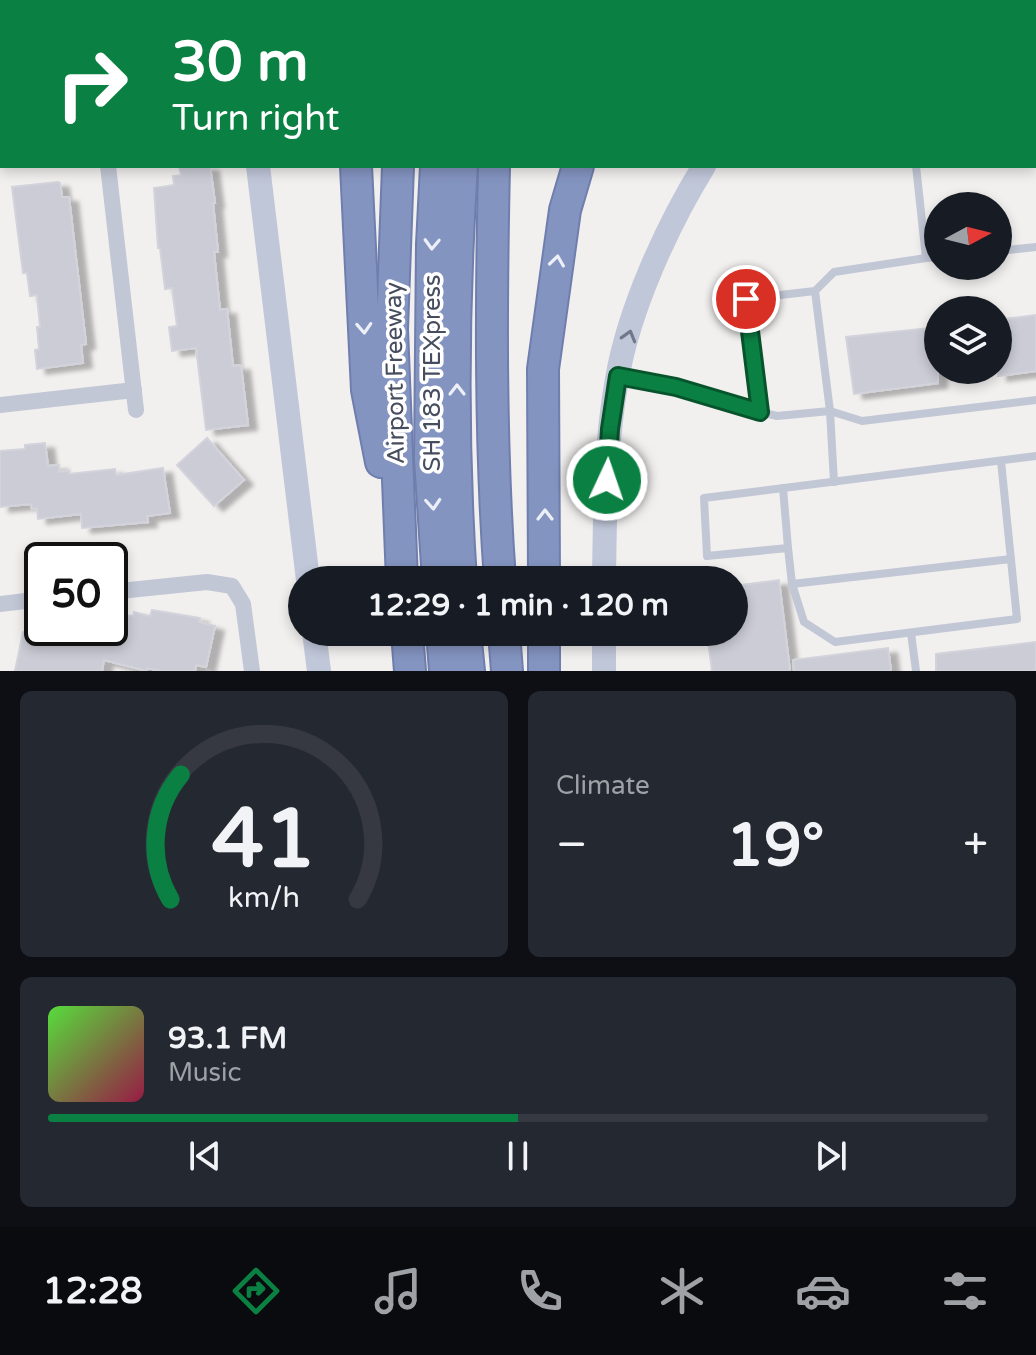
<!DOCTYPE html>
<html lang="en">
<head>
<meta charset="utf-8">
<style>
	body { margin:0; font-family:"Varela Round",sans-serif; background:#242831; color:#f1f3f6; height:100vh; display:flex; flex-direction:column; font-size:30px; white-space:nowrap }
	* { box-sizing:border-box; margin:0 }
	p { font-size:26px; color:#9ea1a6 }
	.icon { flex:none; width:44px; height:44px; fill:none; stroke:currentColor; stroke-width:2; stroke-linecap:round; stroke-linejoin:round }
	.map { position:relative; height:671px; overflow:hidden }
	.details { display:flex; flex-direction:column; gap:20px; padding:20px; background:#0d0f14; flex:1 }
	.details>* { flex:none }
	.banner { position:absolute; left:0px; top:0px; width:1036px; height:168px; box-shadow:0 4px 12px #0003; background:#0b8043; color:#fff; overflow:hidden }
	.needle { width:52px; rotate:83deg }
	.fabs { position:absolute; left:924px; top:192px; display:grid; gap:16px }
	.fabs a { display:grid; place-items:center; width:88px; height:88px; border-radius:50%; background:#171b24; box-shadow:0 4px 12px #0003; font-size:40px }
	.speed { position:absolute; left:24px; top:542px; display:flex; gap:16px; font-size:40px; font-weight:700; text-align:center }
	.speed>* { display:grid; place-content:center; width:104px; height:104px; border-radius:50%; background:#171b24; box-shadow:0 4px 12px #0003; line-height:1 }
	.speed .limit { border:4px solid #111; border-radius:12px; background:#fff; color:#111 }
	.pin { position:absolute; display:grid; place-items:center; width:68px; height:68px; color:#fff; margin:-34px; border:4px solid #fff; border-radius:50%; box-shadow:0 2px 8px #0007 }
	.me { position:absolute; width:88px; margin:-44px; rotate:3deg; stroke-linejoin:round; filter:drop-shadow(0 0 6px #0008) }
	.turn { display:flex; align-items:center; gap:28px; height:168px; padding:0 40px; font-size:36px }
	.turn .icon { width:104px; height:104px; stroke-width:2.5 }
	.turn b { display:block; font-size:56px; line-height:68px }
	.big { font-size:60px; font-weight:700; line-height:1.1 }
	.details .widget { flex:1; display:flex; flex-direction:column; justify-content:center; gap:12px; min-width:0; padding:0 28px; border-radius:12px; background:#242831 }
	.details .dial { align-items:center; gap:0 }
	.dial svg { height:208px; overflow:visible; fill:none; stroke:#363941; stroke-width:7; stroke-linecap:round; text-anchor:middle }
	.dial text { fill:#f1f3f6; stroke:none }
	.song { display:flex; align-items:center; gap:24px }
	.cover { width:96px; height:96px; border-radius:12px; background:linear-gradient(135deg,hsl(110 70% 55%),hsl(340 70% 35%)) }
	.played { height:8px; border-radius:4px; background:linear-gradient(90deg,#0b8043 50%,#363941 50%) }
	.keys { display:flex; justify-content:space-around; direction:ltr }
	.heat { display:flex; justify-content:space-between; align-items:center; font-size:44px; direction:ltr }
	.details .tiles { flex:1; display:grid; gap:20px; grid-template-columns:1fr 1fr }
	.widget:last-child { grid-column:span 2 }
	.trip { position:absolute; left:288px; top:566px; width:460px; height:80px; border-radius:40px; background:#171b24; box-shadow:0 4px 12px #0003; font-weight:700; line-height:80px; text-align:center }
	.menu { display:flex; height:128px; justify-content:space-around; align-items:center; background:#090b0e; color:#9ea1a6 }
	.menu .icon { width:56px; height:56px }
	.menu .active { color:#0b8043 }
	.menu b { font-size:36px; color:#f1f3f6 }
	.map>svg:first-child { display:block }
	.building { fill:#cbccd5; stroke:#d2d3db; stroke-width:2; filter:url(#shadow) }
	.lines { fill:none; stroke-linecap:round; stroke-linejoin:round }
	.motorway-casing { stroke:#6f7ead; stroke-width:34 }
	.service { stroke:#c2c7d5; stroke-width:8 }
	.minor { stroke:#c2c7d5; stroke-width:16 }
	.tertiary { stroke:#c2c7d5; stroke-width:20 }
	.secondary { stroke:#c0c7d9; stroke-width:24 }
	.motorway { stroke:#8494c1; stroke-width:30 }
	.oneway { stroke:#edeff6 }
	.oneway2 { stroke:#717889 }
	.route-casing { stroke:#07532c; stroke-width:20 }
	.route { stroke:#0b8043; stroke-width:14 }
	.labels { text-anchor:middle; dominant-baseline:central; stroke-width:7; stroke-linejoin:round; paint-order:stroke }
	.street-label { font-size:24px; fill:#464d5e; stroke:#fff }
</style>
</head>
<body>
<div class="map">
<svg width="1036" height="671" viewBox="0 0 1036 671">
	<defs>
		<filter id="shadow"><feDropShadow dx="9" dy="5" stdDeviation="2" flood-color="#0004"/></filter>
	</defs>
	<rect width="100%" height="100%" fill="#f2efef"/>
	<g class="building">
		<polygon points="179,166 210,166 215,203 213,203 218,252 214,252 220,310 227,309 233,366 241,365 248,425 206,430 196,348 172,351 169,327 177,326 172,288 165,289 160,248 158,248 154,188 174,185 173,176 181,175"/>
		<polygon points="58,182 60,183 62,197 69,197 86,344 81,345 83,363 37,369 35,350 39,349 37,327 40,327 37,295 30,296 27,273 23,273 12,187"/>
		<polygon points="1036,315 1036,371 998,376 998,320"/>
		<polygon points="938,327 938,383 854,394 846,337"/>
		<polygon points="207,438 244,480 214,506 177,465"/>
		<polygon points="45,443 48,466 59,465 59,472 69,471 69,474 115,469 116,475 163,468 170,513 147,516 148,522 82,528 81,514 38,519 37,508 32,509 31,504 0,507 0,451 25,449 25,445"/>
		<polygon points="779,580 790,671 712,671 707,632 734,632 734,586"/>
		<polygon points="152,610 200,618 199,622 215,626 206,667 196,665 195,671 161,671 147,668 147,671 104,660 102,671 15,671 23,632 28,633 29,629 53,633 54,628 65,628 119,641 125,615 133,616 134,612 150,616"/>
		<polygon points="1036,642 1036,671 936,671 936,654"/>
		<polygon points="888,648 891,671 794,671 793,660"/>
	</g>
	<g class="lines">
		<g class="motorway-casing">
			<g id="motorway">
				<polyline points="344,0 344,2"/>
				<polyline points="407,2 407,0"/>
				<polyline points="445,2 445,0"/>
				<polyline points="473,2 473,0"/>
				<polyline points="501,2 501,0"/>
				<polyline points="642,2 643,0"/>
				<polyline points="687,2 688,0"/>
				<polyline points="356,166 367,390 381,462"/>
				<polyline points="398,166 392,329 402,580"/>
				<polyline points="436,166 432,244 430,459 438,580"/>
				<path d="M494 166C491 304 490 442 500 580"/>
				<path d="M461 580C452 445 453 301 462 166"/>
				<polyline points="544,580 543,369 565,210 578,166"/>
				<polyline points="407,632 410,671"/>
				<polyline points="442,632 445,671"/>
				<polyline points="465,632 469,671"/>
				<polyline points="504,632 507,671"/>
				<polyline points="544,671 544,632"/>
			</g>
		</g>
		<g class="service">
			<polyline points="916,166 926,258 938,257"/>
			<polyline points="998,251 1036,247"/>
			<polyline points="815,291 830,411 777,416 760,412 746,299 815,291 834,272 926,258"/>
			<polyline points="622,377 676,387 760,412"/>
			<polyline points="1001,461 1017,619 835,642 804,622 792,584 788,548 707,556 704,498 1036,456"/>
			<polyline points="834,482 830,411 862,421 1036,400"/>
			<polyline points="783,488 788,548"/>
			<polyline points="792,584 1011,559"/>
			<polyline points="911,633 916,671"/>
		</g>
		<g class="minor">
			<polyline points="108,166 136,410"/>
			<polyline points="0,405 134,390"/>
			<polyline points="110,592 207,582 232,586 243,604 252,671"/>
			<polyline points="0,604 42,599"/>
		</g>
		<polyline class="tertiary" points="0,155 2,155"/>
		<g class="secondary">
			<polyline points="239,0 239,2"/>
			<polyline points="816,2 817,0"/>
			<polyline points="258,166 308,580"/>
			<path d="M604 580C605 513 605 445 617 379 629 309 667 226 704 166"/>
			<polyline points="314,632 319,671"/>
			<polyline points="604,671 604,632"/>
		</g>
		<use href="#motorway" class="motorway"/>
	</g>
	<defs><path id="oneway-chevron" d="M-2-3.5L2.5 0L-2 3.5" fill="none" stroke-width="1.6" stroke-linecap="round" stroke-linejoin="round" transform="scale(2)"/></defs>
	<g class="oneway">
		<use href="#oneway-chevron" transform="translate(432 244) rotate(92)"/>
		<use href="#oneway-chevron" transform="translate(557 261) rotate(-82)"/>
		<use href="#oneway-chevron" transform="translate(364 328) rotate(87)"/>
		<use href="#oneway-chevron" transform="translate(457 390) rotate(-90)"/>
		<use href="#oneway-chevron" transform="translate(433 504) rotate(86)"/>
		<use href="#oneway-chevron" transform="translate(545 515) rotate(-90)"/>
	</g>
	<use class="oneway2" href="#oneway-chevron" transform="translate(629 336) rotate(-74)"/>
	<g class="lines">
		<g class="route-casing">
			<polyline id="route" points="607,480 610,429 618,376 676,387 760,412 746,299"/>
		</g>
		<use href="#route" class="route"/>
	</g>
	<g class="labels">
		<g class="street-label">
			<text transform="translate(395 373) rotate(-91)">Airport Freeway</text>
			<text transform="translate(432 373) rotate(-90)">SH 183 TEXpress</text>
		</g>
	</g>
</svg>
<div class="fabs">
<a><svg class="needle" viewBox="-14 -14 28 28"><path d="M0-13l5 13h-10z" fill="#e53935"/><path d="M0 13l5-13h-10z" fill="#9ea1a6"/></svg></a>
<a><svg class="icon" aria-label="layers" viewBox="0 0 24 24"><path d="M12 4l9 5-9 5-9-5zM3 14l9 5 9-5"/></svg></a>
</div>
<div class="speed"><div class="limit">50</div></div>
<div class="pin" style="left:746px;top:299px;background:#d93025"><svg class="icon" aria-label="arrive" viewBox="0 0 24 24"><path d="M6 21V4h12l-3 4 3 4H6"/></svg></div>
<svg class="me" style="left:607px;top:480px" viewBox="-20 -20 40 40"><circle r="17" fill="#0b8043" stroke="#fff" stroke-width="3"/><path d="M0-11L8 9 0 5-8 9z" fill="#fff"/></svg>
<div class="trip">12:29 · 1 min · 120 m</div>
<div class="banner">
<div class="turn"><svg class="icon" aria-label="right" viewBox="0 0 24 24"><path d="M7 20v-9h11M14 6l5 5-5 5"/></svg><div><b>30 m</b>Turn right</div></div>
</div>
</div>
<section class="details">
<div class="tiles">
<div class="widget dial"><svg viewBox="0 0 100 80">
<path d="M14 69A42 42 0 1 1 86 69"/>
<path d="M14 69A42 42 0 0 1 18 21" stroke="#0b8043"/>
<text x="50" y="56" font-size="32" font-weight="700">41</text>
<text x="50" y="72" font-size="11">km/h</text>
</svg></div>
<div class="widget"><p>Climate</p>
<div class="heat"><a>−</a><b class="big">19°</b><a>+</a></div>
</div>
<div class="widget">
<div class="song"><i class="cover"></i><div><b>93.1 FM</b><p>Music</p></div></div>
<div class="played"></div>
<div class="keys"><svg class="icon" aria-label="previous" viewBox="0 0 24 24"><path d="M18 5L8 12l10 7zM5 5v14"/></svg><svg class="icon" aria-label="pause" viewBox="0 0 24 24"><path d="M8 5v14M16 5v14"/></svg><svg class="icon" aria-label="next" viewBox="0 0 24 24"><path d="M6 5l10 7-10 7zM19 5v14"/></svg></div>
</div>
</div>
</section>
<nav class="menu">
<b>12:28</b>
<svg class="icon active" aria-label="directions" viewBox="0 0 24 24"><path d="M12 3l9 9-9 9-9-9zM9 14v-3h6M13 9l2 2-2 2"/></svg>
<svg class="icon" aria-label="music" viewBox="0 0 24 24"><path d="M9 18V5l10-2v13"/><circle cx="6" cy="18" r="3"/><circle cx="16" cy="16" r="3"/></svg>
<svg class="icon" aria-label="phone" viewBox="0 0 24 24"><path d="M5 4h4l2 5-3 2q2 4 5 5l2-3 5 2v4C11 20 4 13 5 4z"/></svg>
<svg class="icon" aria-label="climate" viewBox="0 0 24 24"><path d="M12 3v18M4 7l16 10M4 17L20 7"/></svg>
<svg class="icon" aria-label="car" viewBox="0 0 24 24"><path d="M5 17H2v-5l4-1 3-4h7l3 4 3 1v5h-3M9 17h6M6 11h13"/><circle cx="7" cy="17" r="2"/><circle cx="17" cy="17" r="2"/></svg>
<svg class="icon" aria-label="filters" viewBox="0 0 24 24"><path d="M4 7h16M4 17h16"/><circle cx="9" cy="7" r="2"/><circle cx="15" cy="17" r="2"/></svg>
</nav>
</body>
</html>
